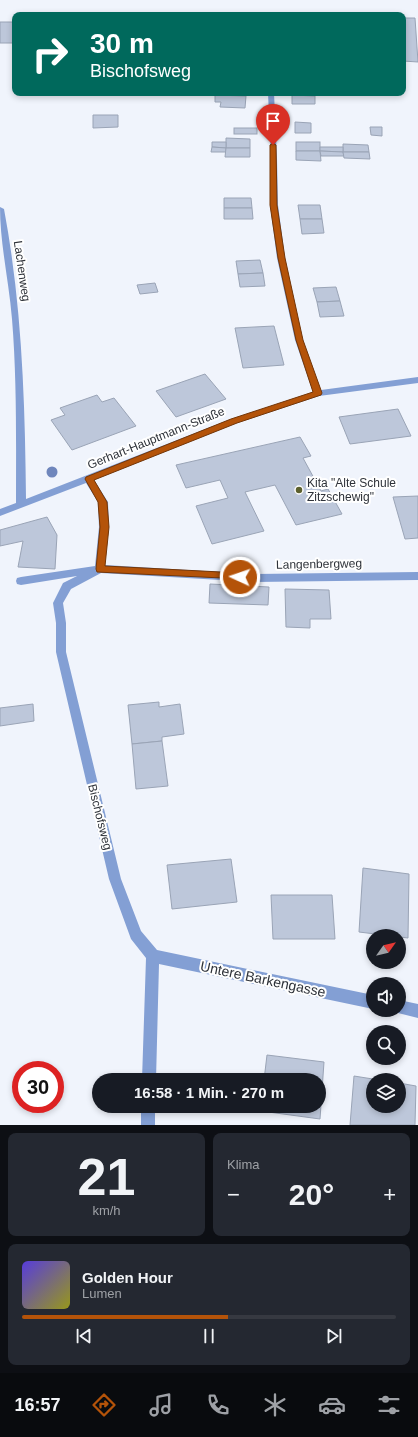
<!DOCTYPE html>
<html lang="de">
<head>
<meta charset="utf-8">
<style>
	body { margin:0; font-family:Helvetica,sans-serif; background:#242831; color:#f1f3f6; height:100vh; display:flex; flex-direction:column; font-size:15px; white-space:nowrap }
	* { box-sizing:border-box; margin:0 }
	p { font-size:13px; color:#9ea1a6 }
	.icon { flex:none; width:22px; height:22px; fill:none; stroke:currentColor; stroke-width:2; stroke-linecap:round; stroke-linejoin:round }
	.map { position:relative; height:1125px; overflow:hidden }
	.drawer { display:flex; flex-direction:column; gap:8px; padding:8px; background:#0d0f14; flex:1 }
	.drawer>* { flex:none }
	.banner { position:absolute; left:12px; top:12px; width:394px; height:84px; border-radius:8px; box-shadow:0 2px 6px #0003; background:#00695c; color:#fff; overflow:hidden }
	.needle { width:26px; rotate:56deg }
	.buttons { position:absolute; left:366px; top:929px; display:grid; gap:8px }
	.buttons a { display:grid; place-items:center; width:40px; height:40px; border-radius:50%; background:#171b24; box-shadow:0 2px 6px #0003; font-size:20px }
	.speed { position:absolute; left:12px; top:1061px; display:flex; gap:8px; font-size:20px; font-weight:700; text-align:center }
	.speed>* { display:grid; place-content:center; width:52px; height:52px; border-radius:50%; background:#171b24; box-shadow:0 2px 6px #0003; line-height:1 }
	.speed .limit { border:6px solid #d22; background:#fff; color:#111 }
	.pin { position:absolute; display:grid; place-items:center; width:34px; height:34px; color:#fff; margin:-41px -17px; border-radius:50% 50% 50% 0; rotate:-45deg; box-shadow:0 0 4px #0007 }
	.pin .icon { rotate:45deg }
	.me { position:absolute; width:44px; margin:-22px; rotate:273deg; stroke-linejoin:round; filter:drop-shadow(0 0 3px #0008) }
	.turn { display:flex; align-items:center; gap:14px; height:84px; padding:0 12px; font-size:18px }
	.turn .icon { width:52px; height:52px; stroke-width:2.5 }
	.turn b { display:block; font-size:28px; line-height:34px }
	.big { font-size:30px; font-weight:600; line-height:1.1 }
	.drawer .card { flex:1; display:flex; flex-direction:column; justify-content:center; gap:6px; min-width:0; padding:0 14px; border-radius:8px; background:#242831 }
	.drawer .dial { align-items:center; gap:0 }
	.dial b { font-size:52px; line-height:1 }
	.song { display:flex; align-items:center; gap:12px }
	.cover { width:48px; height:48px; border-radius:6px; background:linear-gradient(135deg,hsl(250 70% 55%),hsl(60 70% 35%)) }
	.played { height:4px; border-radius:2px; background:linear-gradient(90deg,#b45309 55%,#363941 55%) }
	.keys { display:flex; justify-content:space-around; direction:ltr }
	.heat { display:flex; justify-content:space-between; align-items:center; font-size:22px; direction:ltr }
	.drawer .tiles { flex:1; display:grid; gap:8px; grid-template-columns:1fr 1fr }
	.card:last-child { grid-column:span 2 }
	.trip { position:absolute; left:92px; top:1073px; width:234px; height:40px; border-radius:20px; background:#171b24; box-shadow:0 2px 6px #0003; font-weight:600; line-height:40px; text-align:center }
	.tabs { display:flex; height:64px; justify-content:space-around; align-items:center; background:#090b0e; color:#9ea1a6 }
	.tabs .icon { width:28px; height:28px }
	.tabs .active { color:#b45309 }
	.tabs b { font-size:18px; color:#f1f3f6 }
	.map>svg:first-child { display:block }
	.building { fill:#bdc7da; stroke:#9aa4b6 }
	.lines { fill:none; stroke-linecap:round; stroke-linejoin:round }
	.minor { fill:#839fd4; fill-rule:evenodd }
	.tree { fill:#6f86bc }
	.route { fill:#b45309; stroke:#753606 }
	.poi-dot { fill:#5c602e; stroke:#fff; stroke-width:1.5 }
	.labels { text-anchor:middle; dominant-baseline:central; stroke-width:4; stroke-linejoin:round; paint-order:stroke }
	.street-label { font-size:12px; fill:#2e3239; stroke:#fff }
	.poi-label { font-size:12px; fill:#2e3239; stroke:#fff; text-anchor:start }
	.near-street-label { font-size:14px; fill:#2e3239; stroke:#fff }
</style>
</head>
<body>
<div class="map">
<svg width="418" height="1125" viewBox="0 0 418 1125">
	<rect width="100%" height="100%" fill="#f0f4fc"/>
	<g class="building">
		<polygon points="403,18 415,18 418,62 403,61"/>
		<rect x="0" y="22" width="15" height="21"/>
		<polygon points="215,93 246,93 246,96 215,95"/>
		<polygon points="292,93 314,93 315,96 292,95"/>
		<polygon points="215,95 246,96 245,108 220,107 221,102 215,102"/>
		<polygon points="292,95 315,96 315,104 292,104"/>
		<polygon points="93,115 118,115 118,127 93,128"/>
		<polygon points="295,122 311,123 311,133 295,133"/>
		<polygon points="370,127 382,127 382,136 371,135"/>
		<rect x="234" y="128" width="23" height="6"/>
		<polygon points="226,138 250,139 250,148 226,148"/>
		<polygon points="212,142 226,142 226,148 212,147"/>
		<rect x="296" y="142" width="24" height="9"/>
		<polygon points="343,144 368,145 369,152 343,152"/>
		<polygon points="212,147 226,148 226,152 211,152"/>
		<polygon points="320,147 343,147 343,152 320,151"/>
		<polygon points="226,148 250,148 250,157 225,157"/>
		<polygon points="296,151 320,151 321,161 296,160"/>
		<polygon points="320,151 343,152 344,156 321,156"/>
		<polygon points="343,152 369,152 370,159 344,158"/>
		<polygon points="224,198 251,198 252,208 224,208"/>
		<polygon points="298,205 320,205 322,219 300,219"/>
		<polygon points="224,208 252,208 253,219 224,219"/>
		<polygon points="300,219 322,219 324,233 302,234"/>
		<polygon points="260,260 263,273 238,274 236,261"/>
		<polygon points="263,273 265,286 240,287 238,274"/>
		<polygon points="155,283 158,292 140,294 137,285"/>
		<polygon points="336,287 340,301 317,302 313,288"/>
		<polygon points="340,301 344,316 320,317 317,302"/>
		<polygon points="274,326 284,365 243,368 235,328"/>
		<polygon points="205,374 226,399 176,417 156,391"/>
		<polygon points="97,395 102,402 114,398 136,426 72,450 51,420 65,415 60,408"/>
		<polygon points="398,409 411,436 350,444 339,417"/>
		<polygon points="300,437 311,456 303,458 321,491 328,489 342,514 296,525 275,485 245,492 264,531 212,544 196,506 228,498 220,480 186,488 176,465"/>
		<polygon points="418,496 418,538 405,539 393,497"/>
		<polygon points="47,517 57,535 55,569 18,567 23,541 0,546 0,530"/>
		<polygon points="210,584 269,587 268,605 209,603"/>
		<polygon points="285,589 329,590 331,619 310,619 310,628 286,627"/>
		<polygon points="159,702 159,707 180,704 184,734 162,737 162,741 132,744 128,705"/>
		<polygon points="33,704 34,721 0,726 0,708"/>
		<polygon points="162,741 168,786 136,789 132,744"/>
		<polygon points="231,859 237,902 172,909 167,865"/>
		<polygon points="363,868 409,874 408,938 359,932"/>
		<polygon points="271,895 332,895 335,939 273,939"/>
		<polygon points="267,1055 324,1062 320,1119 261,1111 262,1106 319,1106 319,1080 264,1080"/>
		<polygon points="354,1076 379,1080 373,1080 373,1106 399,1106 399,1083 416,1086 415,1125 350,1125"/>
	</g>
	<g class="lines">
		<g class="minor">
			<path d="M268 93H274L277 158 278 205 285 258 303 340 321 390 418 377V383L319 396 237 423 94 480 108 502 109 527 105 565 255 574 418 572V580L255 582 101 573 71 589 63 603 66 623V652L121 879 141 931 157 950 373 995V1009L159 964 156 1080H142L146 958 131 939 109 879 56 652V623L53 603 63 583 77 576 21 585 17 584 16 581 17 578 21 577 95 566 99 527 98 502 86 483 0 516V509L16 503C16 442 17 380 12 319 9 282 0 244 0 207L4 209C22 305 25 401 26 499L231 419 313 392 295 340 277 258 270 205 271 158Z"/>
			<polygon points="399,1000 418,1004 418,1018 394,1012 394,1010 399,1010"/>
			<rect x="141" y="1106" width="14" height="19"/>
		</g>
	</g>
	<circle class="tree" cx="52" cy="472" r="5.5"/>
	<polygon class="route" points="273,143 276,145 277,205 285,258 303,340 322,393 321,395 237,423 94,480 107,502 109,527 105,566 240,573 243,574 244,577 243,579 97,572 96,569 100,527 98,502 85,479 86,477 231,419 313,392 296,340 278,258 270,205 270,145"/>
	<circle class="poi-dot" cx="299" cy="490" r="4"/>
	<g class="labels">
		<g class="street-label">
			<text transform="translate(22 271) rotate(82)">Lachenweg</text>
			<text transform="translate(156 438) rotate(-22)">Gerhart-Hauptmann-Straße</text>
			<text transform="translate(319 564) rotate(-1)">Langenbergweg</text>
			<text transform="translate(100 817) rotate(76)">Bischofsweg</text>
		</g>
		<g class="poi-label">
			<text x="307" y="483">Kita "Alte Schule<tspan x="307" dy="14">Zitzschewig"</tspan></text>
		</g>
		<g class="near-street-label">
			<text transform="translate(263 979) rotate(12)">Untere Barkengasse</text>
		</g>
	</g>
</svg>
<div class="buttons">
<a><svg class="needle" viewBox="-14 -14 28 28"><path d="M0-13l5 13h-10z" fill="#e53935"/><path d="M0 13l5-13h-10z" fill="#9ea1a6"/></svg></a>
<a><svg class="icon" aria-label="sound" viewBox="0 0 24 24"><path d="M4 9h4l5-4v14l-5-4H4zM17 9q2 3 0 6"/></svg></a>
<a><svg class="icon" aria-label="search" viewBox="0 0 24 24"><circle cx="10" cy="10" r="6"/><path d="M15 15l6 6"/></svg></a>
<a><svg class="icon" aria-label="layers" viewBox="0 0 24 24"><path d="M12 4l9 5-9 5-9-5zM3 14l9 5 9-5"/></svg></a>
</div>
<div class="speed"><div class="limit">30</div></div>
<div class="pin" style="left:273px;top:145px;background:#d93025"><svg class="icon" aria-label="arrive" viewBox="0 0 24 24"><path d="M6 21V4h12l-3 4 3 4H6"/></svg></div>
<svg class="me" style="left:240px;top:577px" viewBox="-20 -20 40 40"><circle r="17" fill="#b45309" stroke="#fff" stroke-width="3"/><path d="M0-11L8 9 0 5-8 9z" fill="#fff"/></svg>
<div class="trip">16:58 · 1 Min. · 270 m</div>
<div class="banner">
<div class="turn"><svg class="icon" aria-label="right" viewBox="0 0 24 24"><path d="M7 20v-9h11M14 6l5 5-5 5"/></svg><div><b>30 m</b>Bischofsweg</div></div>
</div>
</div>
<section class="drawer">
<div class="tiles">
<div class="card dial"><b>21</b><p>km/h</p></div>
<div class="card"><p>Klima</p>
<div class="heat"><a>−</a><b class="big">20°</b><a>+</a></div>
</div>
<div class="card">
<div class="song"><i class="cover"></i><div><b>Golden Hour</b><p>Lumen</p></div></div>
<div class="played"></div>
<div class="keys"><svg class="icon" aria-label="previous" viewBox="0 0 24 24"><path d="M18 5L8 12l10 7zM5 5v14"/></svg><svg class="icon" aria-label="pause" viewBox="0 0 24 24"><path d="M8 5v14M16 5v14"/></svg><svg class="icon" aria-label="next" viewBox="0 0 24 24"><path d="M6 5l10 7-10 7zM19 5v14"/></svg></div>
</div>
</div>
</section>
<nav class="tabs">
<b>16:57</b>
<svg class="icon active" aria-label="directions" viewBox="0 0 24 24"><path d="M12 3l9 9-9 9-9-9zM9 14v-3h6M13 9l2 2-2 2"/></svg>
<svg class="icon" aria-label="music" viewBox="0 0 24 24"><path d="M9 18V5l10-2v13"/><circle cx="6" cy="18" r="3"/><circle cx="16" cy="16" r="3"/></svg>
<svg class="icon" aria-label="phone" viewBox="0 0 24 24"><path d="M5 4h4l2 5-3 2q2 4 5 5l2-3 5 2v4C11 20 4 13 5 4z"/></svg>
<svg class="icon" aria-label="climate" viewBox="0 0 24 24"><path d="M12 3v18M4 7l16 10M4 17L20 7"/></svg>
<svg class="icon" aria-label="car" viewBox="0 0 24 24"><path d="M5 17H2v-5l4-1 3-4h7l3 4 3 1v5h-3M9 17h6M6 11h13"/><circle cx="7" cy="17" r="2"/><circle cx="17" cy="17" r="2"/></svg>
<svg class="icon" aria-label="filters" viewBox="0 0 24 24"><path d="M4 7h16M4 17h16"/><circle cx="9" cy="7" r="2"/><circle cx="15" cy="17" r="2"/></svg>
</nav>
</body>
</html>
